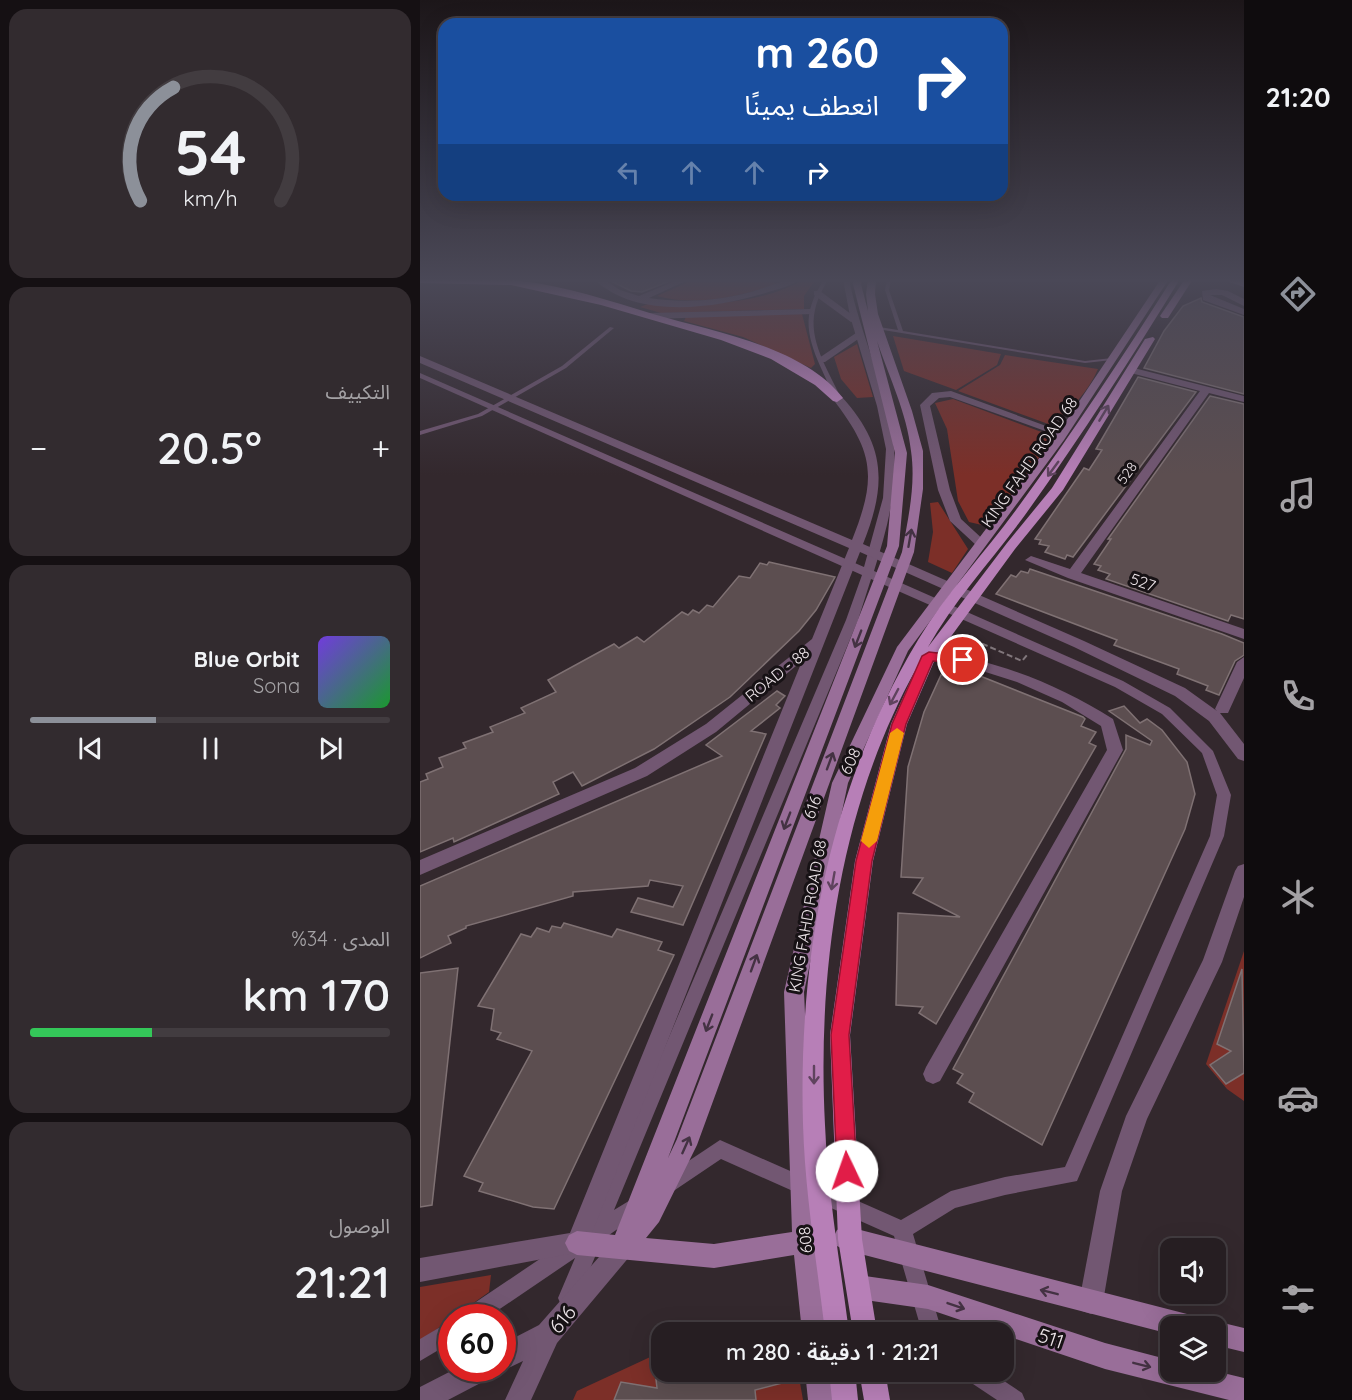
<!DOCTYPE html>
<html lang="ar">
<head>
<meta charset="utf-8">
<style>
	body { margin:0; font-family:Quicksand,"Noto Sans Arabic",sans-serif; background:#322b2f; color:#f1f3f6; direction:rtl; height:100vh; display:flex; flex-direction:column; font-size:22px; white-space:nowrap }
	* { box-sizing:border-box; margin:0 }
	p { font-size:20px; color:#a4a2a5 }
	.icon { flex:none; width:33px; height:33px; fill:none; stroke:currentColor; stroke-width:2; stroke-linecap:round; stroke-linejoin:round }
	.map { position:relative; flex:1; overflow:hidden; direction:ltr }
	.drawer { display:flex; flex-direction:column; gap:9px; padding:9px; background:#151013; width:420px }
	.drawer>* { flex:none }
	.guide { position:absolute; left:18px; top:18px; width:570px; height:183px; border-radius:18px; box-shadow:0 6px 24px #0002,0 0 0 2px #423c40; direction:rtl; background:#1a4fa0; color:#fff; overflow:hidden }
	.tools { position:absolute; left:740px; top:1238px; display:grid; gap:12px }
	.tools a { display:grid; place-items:center; width:66px; height:66px; border-radius:12px; background:#261e22; box-shadow:0 6px 24px #0002,0 0 0 2px #423c40; font-size:30px }
	.speed { position:absolute; left:18px; top:1304px; display:flex; gap:12px; font-size:30px; font-weight:700; text-align:center }
	.speed>* { display:grid; place-content:center; width:78px; height:78px; border-radius:50%; background:#261e22; box-shadow:0 6px 24px #0002,0 0 0 2px #423c40; line-height:1 }
	.speed .limit { border:9px solid #d22; background:#fff; color:#111 }
	.pin { position:absolute; display:grid; place-items:center; width:51px; height:51px; color:#fff; margin:-26px; border:3px solid #fff; border-radius:50%; box-shadow:0 2px 6px #0007 }
	.me { position:absolute; width:66px; margin:-33px; rotate:357deg; stroke-linejoin:round; filter:drop-shadow(0 0 4px #0008) }
	.turn { display:flex; align-items:center; gap:21px; height:126px; padding:0 30px; font-size:27px }
	.turn .icon { width:78px; height:78px; stroke-width:2.5 }
	.turn b { display:block; font-size:42px; line-height:51px }
	.lanes { display:flex; align-items:center; height:57px; padding:0 30px; background:#0003; justify-content:center; gap:30px; direction:ltr }
	.lanes .off { opacity:.35 }
	.big { font-size:45px; font-weight:600; line-height:1.1 }
	.drawer .card { flex:1; display:flex; flex-direction:column; justify-content:center; gap:9px; min-width:0; padding:0 21px; border-radius:18px; background:#322b2f }
	.drawer .dial { align-items:center; gap:0 }
	.dial svg { height:156px; overflow:visible; fill:none; stroke:#423c40; stroke-width:7; stroke-linecap:round; text-anchor:middle }
	.dial text { fill:#f1f3f6; stroke:none }
	.song { display:flex; align-items:center; gap:18px }
	.cover { width:72px; height:72px; border-radius:9px; background:linear-gradient(135deg,hsl(260 70% 55%),hsl(130 70% 35%)) }
	.played { height:6px; border-radius:3px; background:linear-gradient(90deg,#8c9099 35%,#423c40 35%) }
	.keys { display:flex; justify-content:space-around; direction:ltr }
	.heat { display:flex; justify-content:space-between; align-items:center; font-size:33px; direction:ltr }
	.charge { height:9px; border-radius:4px; background:linear-gradient(90deg,#34c759 34%,#423c40 0) }
	.trip { position:absolute; left:231px; top:1322px; width:363px; height:60px; border-radius:18px; background:#261e22; box-shadow:0 6px 24px #0002,0 0 0 2px #423c40; font-weight:600; line-height:60px; text-align:center; direction:rtl }
	main { display:flex; flex:1; min-height:0 }
	.tabs { display:flex; flex-direction:column; width:108px; justify-content:space-around; align-items:center; background:#0f0c0e; color:#a4a2a5 }
	.tabs .icon { width:42px; height:42px }
	.tabs .active { color:#8c9099 }
	.tabs b { font-size:27px; color:#f1f3f6 }
	.map>svg:first-child { display:block }
	.green { fill:#7c2f28 }
	.building { fill:#5c4e50; stroke:#7f7173; stroke-width:1.5 }
	.lines { fill:none; stroke-linecap:round; stroke-linejoin:round }
	.path { stroke:#81777c; stroke-width:2; stroke-dasharray:6 3; stroke-linecap:butt }
	.service { fill:#725772; fill-rule:evenodd }
	.pedestrian { fill:#725772; fill-rule:evenodd }
	.minor { fill:#725772; fill-rule:evenodd }
	.secondary { fill:#996e99; fill-rule:evenodd }
	.primary { fill:#b77fb7; fill-rule:evenodd }
	.motorway { fill:#d28fd2; fill-rule:evenodd }
	.oneway { stroke:#5f435e }
	.oneway2 { stroke:#443243 }
	.route { fill:#e11d48; stroke:#92132f; stroke-width:1.5 }
	.slow { fill:#f59e0b }
	.labels { text-anchor:middle; dominant-baseline:central; stroke-width:6; stroke-linejoin:round; paint-order:stroke }
	.far-street-label { font-size:14px; fill:#ece4e8; stroke:#171215 }
	.street-label { font-size:16px; fill:#ece4e8; stroke:#171215 }
	.near-street-label { font-size:20px; fill:#ece4e8; stroke:#171215 }
</style>
</head>
<body>
<main>
<nav class="tabs">
<b>21:20</b>
<svg class="icon active" aria-label="directions" viewBox="0 0 24 24"><path d="M12 3l9 9-9 9-9-9zM9 14v-3h6M13 9l2 2-2 2"/></svg>
<svg class="icon" aria-label="music" viewBox="0 0 24 24"><path d="M9 18V5l10-2v13"/><circle cx="6" cy="18" r="3"/><circle cx="16" cy="16" r="3"/></svg>
<svg class="icon" aria-label="phone" viewBox="0 0 24 24"><path d="M5 4h4l2 5-3 2q2 4 5 5l2-3 5 2v4C11 20 4 13 5 4z"/></svg>
<svg class="icon" aria-label="climate" viewBox="0 0 24 24"><path d="M12 3v18M4 7l16 10M4 17L20 7"/></svg>
<svg class="icon" aria-label="car" viewBox="0 0 24 24"><path d="M5 17H2v-5l4-1 3-4h7l3 4 3 1v5h-3M9 17h6M6 11h13"/><circle cx="7" cy="17" r="2"/><circle cx="17" cy="17" r="2"/></svg>
<svg class="icon" aria-label="filters" viewBox="0 0 24 24"><path d="M4 7h16M4 17h16"/><circle cx="9" cy="7" r="2"/><circle cx="15" cy="17" r="2"/></svg>
</nav>
<div class="map">
<svg width="824" height="1400" viewBox="0 0 824 1400">
	<rect width="100%" height="100%" fill="#33282d"/>
	<g class="green">
		<path d="M275 279H342L358 284C320 296 277 307 237 296Z"/>
		<path d="M385 279H396L384 296V309L241 313 220 307 228 304C281 305 338 306 385 279Z"/>
		<polygon points="382,314 395,364 391,368 323,337 264,321 266,317"/>
		<polygon points="473,336 581,354 577,365 536,390 484,371"/>
		<polygon points="437,344 453,397 437,398 421,379 414,357"/>
		<path d="M585 355 678 369C668 392 651 410 631 425L538 391 580 365Z"/>
		<polygon points="533,399 635,437 577,512 562,525 549,522 538,501 527,429 515,403"/>
		<polygon points="518,502 548,549 532,573 508,562 513,532 510,503"/>
		<polygon points="824,951 824,1101 807,1089 786,1064"/>
		<polygon points="71,1275 69,1292 0,1341 0,1287"/>
		<polygon points="241,1352 242,1371 378,1371 383,1400 153,1400 157,1391"/>
	</g>
	<g class="building">
		<polygon points="187,279 255,279 222,292 211,291"/>
		<polygon points="781,298 782,302 824,317 824,394 724,368 744,331 763,306"/>
		<polygon points="718,377 776,392 653,557 647,555 645,559 625,552 629,546 619,544 621,540 615,539 664,468 669,470 682,450 676,449"/>
		<polygon points="790,396 824,404 824,619 811,615 808,621 686,579 690,574 678,570 681,566 674,564 691,539 688,539"/>
		<polygon points="349,562 415,577 396,610 379,631 310,697 234,749 162,786 153,772 133,782 139,794 34,842 33,838 0,852 0,782 8,779 6,774 23,767 19,758 46,748 43,743 73,732 70,727 105,713 101,708 136,692 128,680 194,644 199,648 217,637 224,642 262,612 268,615 273,610 279,613 287,605 293,607 319,576 330,578 340,563 347,565"/>
		<polygon points="610,569 802,634 824,643 824,655 815,661 799,695 786,690 788,686 757,674 759,669 694,645 697,640 576,594 591,575 596,577 601,571 608,573"/>
		<polygon points="531,670 548,674 550,672 663,717 665,719 661,726 676,732 669,743 676,746 516,1024 499,1013 503,1007 476,1005 478,913 540,917 493,893 503,878 481,877 488,767 504,712 521,675 529,677"/>
		<polygon points="357,691 365,696 356,705 360,708 331,731 346,734 263,925 211,912 218,898 253,907 263,886 230,880 228,886 153,892 153,896 46,926 46,928 28,936 31,943 0,958 0,886 302,756 286,745"/>
		<polygon points="704,706 720,723 727,719 742,730 767,762 775,794 765,829 622,1145 549,1102 554,1093 537,1083 543,1074 533,1069 706,749 706,735 730,745 732,741 689,711"/>
		<polygon points="144,923 192,937 197,929 242,942 238,950 254,955 134,1209 113,1207 59,1191 63,1183 44,1176 112,1051 77,1039 81,1033 71,1030 74,1009 58,1006 101,934 111,937 117,928 129,932 132,926 141,928"/>
		<polygon points="38,968 12,1205 0,1207 0,973"/>
		<polygon points="822,969 824,1073 806,1084 790,1065 811,1051 797,1044"/>
		<polygon points="235,1371 373,1371 374,1380 335,1390 336,1400 194,1400 201,1382 237,1388"/>
	</g>
	<g class="lines">
		<polyline class="path" points="549,650 556,641 602,661 607,655"/>
		<g class="service">
			<path d="M404 279H408C403 289 397 299 395 310 388 340 408 370 420 396L417 398 414 396C403 370 383 339 390 310 393 298 398 289 404 279Z"/>
			<polygon points="467,279 471,279 469,290 483,331 665,361 692,358 694,359 692,360 665,363 457,329 457,327 459,327 478,330 465,290"/>
			<polygon points="190,327 194,328 146,368 62,416 0,435 0,431 58,414 142,366"/>
		</g>
		<g class="pedestrian">
			<path d="M423 279H429C440 335 470 394 474 449 478 491 466 532 454 571L703 681 750 708 793 751 811 795 804 836 657 1181 585 1195 535 1208 493 1234 522 1332H502L474 1236 301 1159 255 1190 249 1193 243 1190 240 1184 243 1178 300 1140 481 1220 531 1191 585 1177 645 1167 790 836 797 795 782 753 742 714 695 687 451 579 438 620 194 1210 217 1196 223 1199 226 1205 223 1211 182 1240 155 1305 148 1308 141 1305 138 1298 155 1258 68 1317H41L44 1310 148 1240 155 1238 162 1242 426 620 442 575 0 378V373L444 567 463 498 466 449 457 406 430 316Z"/>
			<polygon points="32,1320 32,1342 0,1361 0,1339"/>
			<polygon points="541,1371 569,1371 602,1393 605,1400 577,1400 544,1378"/>
		</g>
		<g class="minor">
			<path d="M174 279H183L200 290 219 296 260 279H270L229 298C263 303 298 301 331 292 347 288 364 278 380 279 370 287 355 290 342 294 292 309 215 319 174 279Z"/>
			<polygon points="796,289 808,291 824,299 824,306 802,295 790,295 824,309 824,315 783,300 782,291"/>
			<polygon points="394,291 400,291 439,320 431,322 394,295"/>
			<polygon points="390,309 393,310 393,314 230,319 225,316 230,313"/>
			<polygon points="436,333 444,335 405,362 399,362 399,358"/>
			<path d="M0 356 432 540C458 475 453 451 412 398L421 396C466 445 467 484 443 544L664 641 765 688 797 711 795 709 817 662 824 657V678L808 713H800L824 744V761L818 759 789 721 755 696 654 647 440 552 165 1251 0 1282V1258L150 1233 382 661 296 732 227 776 0 875V860L215 768 286 724 392 639 429 548 0 363Z"/>
			<polygon points="710,367 824,396 824,402 789,393 661,573 824,629 824,639 648,578 605,560 611,556 650,569 780,391 707,372 707,368"/>
			<polygon points="531,391 648,434 639,436 530,397 519,398 510,406 530,490 541,519 567,543 561,547 557,546 530,521 518,490 500,405 512,393"/>
			<path d="M509 651C576 660 636 683 693 719L703 750 520 1081 513 1084 506 1081 503 1074 506 1067 687 750 681 726 642 702 597 682 556 669 504 659 502 656Z"/>
			<polygon points="824,864 824,897 802,962 727,1119 702,1191 683,1302 680,1311 671,1314 662,1311 659,1302 680,1191 706,1116 783,960 815,871 818,866"/>
			<polygon points="202,1236 210,1240 214,1248 210,1256 137,1343 111,1400 85,1400 103,1361 82,1371 76,1368 72,1377 28,1400 0,1400 0,1387 37,1368 82,1368 82,1344 119,1325 194,1240"/>
		</g>
		<g class="secondary">
			<path d="M434 279H442L441 284 448 311 446 294 448 279H456L455 294 458 314 492 411 503 451V489L494 552 277 1145 239 1222 226 1238 294 1244 372 1232 364 992 412 783 477 647 636 436 741 279H749L644 440 488 651 428 783 384 992 395 1230 400 1232 404 1240 400 1248 397 1250 406 1332H382L374 1255 294 1268 157 1255 149 1251 145 1243 149 1235 157 1231 195 1235 467 546 475 453 433 284ZM457 341C469 377 487 413 491 451 496 485 488 519 482 552L257 1139 248 1158 479 546 487 453Z"/>
			<polygon points="806,279 824,281 824,287 807,281"/>
			<polygon points="425,1226 767,1314 776,1317 779,1326 750,1326 750,1334 425,1250 417,1246 413,1238 417,1230"/>
			<polygon points="438,1275 508,1285 685,1343 750,1360 750,1371 795,1371 824,1378 824,1400 809,1400 685,1369 584,1335 584,1332 576,1332 508,1309 438,1299 429,1296 426,1287 429,1278"/>
			<polygon points="795,1321 824,1328 824,1352 795,1345 795,1326 785,1326"/>
			<polygon points="385,1371 411,1371 414,1400 388,1400"/>
		</g>
		<g class="primary">
			<path d="M752 279H760C711 359 660 438 605 515 573 559 535 599 508 647L587 543 632 488 725 339 733 337 735 339 643 490 595 549 516 657 487 724 453 861 430 1035 442 1239 457 1332H433L418 1239 410 1035 435 861 471 724 496 669C420 806 397 970 405 1125 408 1194 420 1263 429 1332H405C397 1263 385 1194 383 1124 378 955 410 786 498 640 526 593 564 554 596 510 651 435 702 358 752 279Z"/>
			<polygon points="765,279 773,279 748,318 742,318 740,316"/>
			<polygon points="409,1371 435,1371 438,1400 412,1400"/>
			<polygon points="439,1371 465,1371 470,1400 444,1400"/>
		</g>
		<path class="motorway" d="M0 279C33 279 68 276 101 281 146 286 190 301 233 314 294 332 382 346 423 398L417 402 413 401 395 385 351 359 301 340 181 305 91 285 0 283Z"/>
	</g>
	<defs><path id="oneway-shaft" d="M-6 0H5M1.5-3L5.5 0L1.5 3" fill="none" stroke-width="1.6" stroke-linecap="round" stroke-linejoin="round" transform="scale(1.5)"/></defs>
	<g class="oneway">
		<use href="#oneway-shaft" transform="translate(684 413) rotate(-59)"/>
		<use href="#oneway-shaft" transform="translate(633 469) rotate(126)"/>
		<use href="#oneway-shaft" transform="translate(474 697) rotate(118)"/>
		<use href="#oneway-shaft" transform="translate(413 881) rotate(100)"/>
		<use href="#oneway-shaft" transform="translate(394 1075) rotate(90)"/>
	</g>
	<g class="oneway2">
		<use href="#oneway-shaft" transform="translate(490 538) rotate(-80)"/>
		<use href="#oneway-shaft" transform="translate(438 639) rotate(111)"/>
		<use href="#oneway-shaft" transform="translate(410 761) rotate(-70)"/>
		<use href="#oneway-shaft" transform="translate(367 821) rotate(111)"/>
		<use href="#oneway-shaft" transform="translate(334 963) rotate(-70)"/>
		<use href="#oneway-shaft" transform="translate(289 1023) rotate(111)"/>
		<use href="#oneway-shaft" transform="translate(266 1145) rotate(-66)"/>
		<use href="#oneway-shaft" transform="translate(629 1292) rotate(-166)"/>
		<use href="#oneway-shaft" transform="translate(536 1306) rotate(19)"/>
		<use href="#oneway-shaft" transform="translate(722 1365) rotate(14)"/>
	</g>
	<linearGradient id="sky" x2="0" y2="1"><stop stop-color="#1c1619"/><stop offset="0.59" stop-color="#4a4857"/><stop offset="1" stop-color="#4a4857" stop-opacity="0"/></linearGradient>
	<rect width="824" height="475" fill="url(#sky)"/>
	<polygon class="route" points="509,652 543,656 549,660 543,664 513,661 486,724 452,861 429,1035 437,1171 434,1178 427,1181 420,1178 417,1171 411,1035 436,861 472,724 502,656"/>
	<polygon class="slow" points="477,728 484,733 457,841 449,848 441,841 470,733"/>
	<g class="labels">
		<g class="far-street-label">
			<text transform="translate(707 473) rotate(-54)">528</text>
		</g>
		<g class="street-label">
			<text transform="translate(609 462) rotate(-55)">KING FAHD ROAD 68</text>
			<text transform="translate(723 582) rotate(19)">527</text>
			<text transform="translate(357 674) rotate(-39)">ROAD - 88</text>
			<text transform="translate(430 761) rotate(-66)">608</text>
			<text transform="translate(392 807) rotate(-70)">616</text>
			<text transform="translate(387 916) rotate(-80)">KING FAHD ROAD 68</text>
			<text transform="translate(385 1240) rotate(-95)">608</text>
		</g>
		<g class="near-street-label">
			<text transform="translate(142 1319) rotate(-51)">616</text>
			<text transform="translate(631 1338) rotate(19)">511</text>
		</g>
	</g>
</svg>
<div class="tools">
<a><svg class="icon" aria-label="sound" viewBox="0 0 24 24"><path d="M4 9h4l5-4v14l-5-4H4zM17 9q2 3 0 6"/></svg></a>
<a><svg class="icon" aria-label="layers" viewBox="0 0 24 24"><path d="M12 4l9 5-9 5-9-5zM3 14l9 5 9-5"/></svg></a>
</div>
<div class="speed"><div class="limit">60</div></div>
<div class="pin" style="left:543px;top:660px;background:#d93025"><svg class="icon" aria-label="arrive" viewBox="0 0 24 24"><path d="M6 21V4h12l-3 4 3 4H6"/></svg></div>
<svg class="me" style="left:427px;top:1171px" viewBox="-20 -20 40 40"><circle r="19" fill="#fff"/><path d="M0-13L10 11 0 6-10 11z" fill="#e11d48"/></svg>
<div class="trip">21:21 · 1 دقيقة · 280 m</div>
<div class="guide">
<div class="turn"><svg class="icon" aria-label="right" viewBox="0 0 24 24"><path d="M7 20v-9h11M14 6l5 5-5 5"/></svg><div><b>260 m</b>انعطف يمينًا</div></div>
<div class="lanes"><svg class="icon off" aria-label="left" viewBox="0 0 24 24"><path d="M17 20v-9H6M10 6l-5 5 5 5"/></svg><svg class="icon off" aria-label="ahead" viewBox="0 0 24 24"><path d="M12 20V5M6 11l6-6 6 6"/></svg><svg class="icon off" aria-label="ahead" viewBox="0 0 24 24"><path d="M12 20V5M6 11l6-6 6 6"/></svg><svg class="icon" aria-label="right" viewBox="0 0 24 24"><path d="M7 20v-9h11M14 6l5 5-5 5"/></svg></div>
</div>
</div>
<section class="drawer">
<div class="card dial"><svg viewBox="0 0 100 80">
<path d="M14 69A42 42 0 1 1 86 69"/>
<path d="M14 69A42 42 0 0 1 31 11" stroke="#8c9099"/>
<text x="50" y="56" font-size="32" font-weight="700">54</text>
<text x="50" y="72" font-size="11">km/h</text>
</svg></div>
<div class="card"><p>التكييف</p>
<div class="heat"><a>−</a><b class="big">20.5°</b><a>+</a></div>
</div>
<div class="card">
<div class="song"><i class="cover"></i><div><b>Blue Orbit</b><p>Sona</p></div></div>
<div class="played"></div>
<div class="keys"><svg class="icon" aria-label="previous" viewBox="0 0 24 24"><path d="M18 5L8 12l10 7zM5 5v14"/></svg><svg class="icon" aria-label="pause" viewBox="0 0 24 24"><path d="M8 5v14M16 5v14"/></svg><svg class="icon" aria-label="next" viewBox="0 0 24 24"><path d="M6 5l10 7-10 7zM19 5v14"/></svg></div>
</div>
<div class="card"><p>المدى · 34%</p><b class="big">170 km</b><div class="charge"></div></div>
<div class="card"><p>الوصول</p><b class="big">21:21</b></div>
</section>
</main>
</body>
</html>
